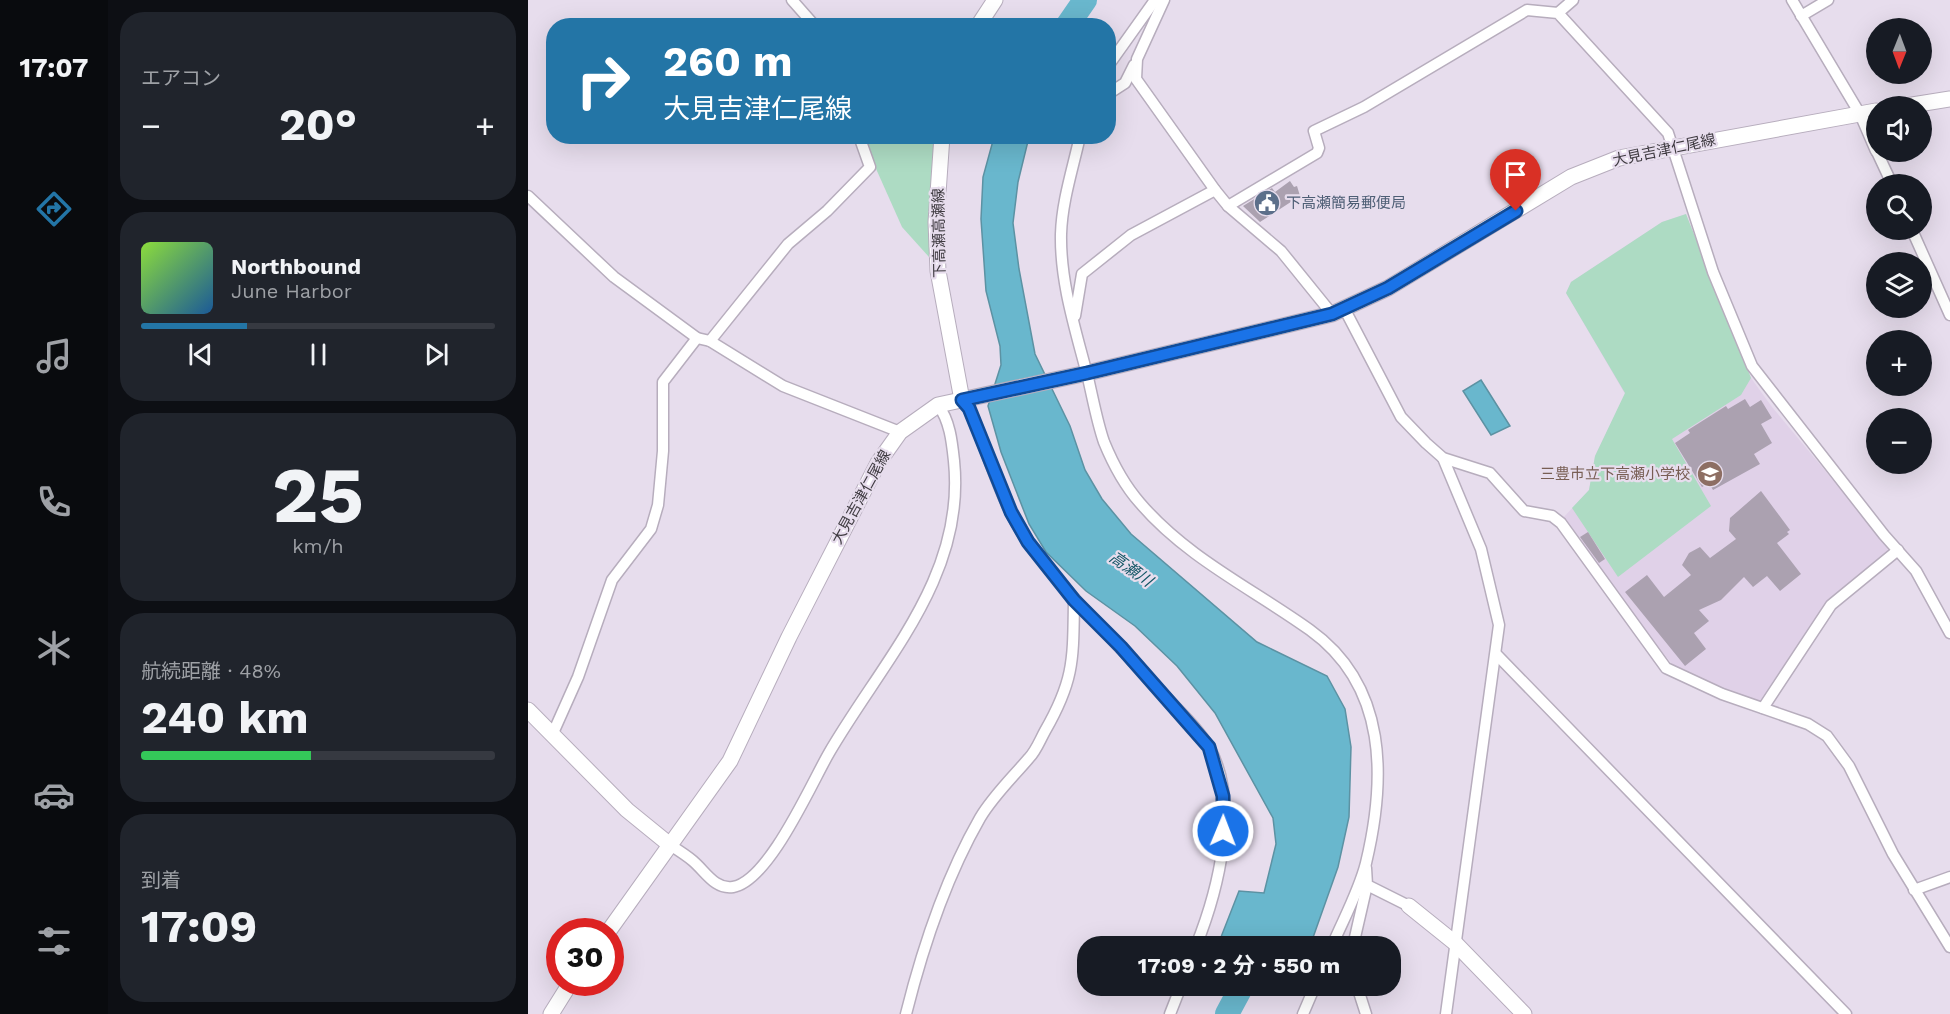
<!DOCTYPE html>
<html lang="ja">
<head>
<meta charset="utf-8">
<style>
	body { margin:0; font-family:"Work Sans","Noto Sans JP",sans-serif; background:#20242c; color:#f1f3f6; height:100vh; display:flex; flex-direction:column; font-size:22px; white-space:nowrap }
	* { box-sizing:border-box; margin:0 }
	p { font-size:20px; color:#9ea1a6 }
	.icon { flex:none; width:33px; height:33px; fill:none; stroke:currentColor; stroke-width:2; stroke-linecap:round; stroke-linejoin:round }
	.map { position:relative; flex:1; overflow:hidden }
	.side { display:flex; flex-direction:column; gap:12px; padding:12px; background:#0d0f14; width:420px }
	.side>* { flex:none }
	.top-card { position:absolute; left:18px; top:18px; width:570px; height:126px; border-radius:24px; box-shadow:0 6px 24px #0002; background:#2375a6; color:#fff; overflow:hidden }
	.needle { width:39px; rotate:181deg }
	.tools { position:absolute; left:1338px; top:18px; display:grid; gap:12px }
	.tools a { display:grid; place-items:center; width:66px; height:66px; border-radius:50%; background:#171b24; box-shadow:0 6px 24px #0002; font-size:30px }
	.speed { position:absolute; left:18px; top:918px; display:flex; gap:12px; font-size:30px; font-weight:700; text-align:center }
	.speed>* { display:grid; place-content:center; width:78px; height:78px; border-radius:50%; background:#171b24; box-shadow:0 6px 24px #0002; line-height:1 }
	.speed .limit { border:9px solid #d22; background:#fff; color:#111 }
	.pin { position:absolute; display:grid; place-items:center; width:51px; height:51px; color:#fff; margin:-62px -26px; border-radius:50% 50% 50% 0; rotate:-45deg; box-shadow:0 0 6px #0007 }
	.pin .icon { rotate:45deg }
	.me { position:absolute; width:66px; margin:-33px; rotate:1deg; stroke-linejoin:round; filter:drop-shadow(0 0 4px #0008) }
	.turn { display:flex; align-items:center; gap:21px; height:126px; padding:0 18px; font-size:27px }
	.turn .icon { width:78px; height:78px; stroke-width:2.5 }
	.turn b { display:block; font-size:42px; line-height:51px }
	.big { font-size:45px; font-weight:700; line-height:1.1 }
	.side .widget { flex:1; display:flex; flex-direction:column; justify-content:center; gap:9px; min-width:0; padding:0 21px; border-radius:24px; background:#20242c }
	.side .dial { align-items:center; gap:0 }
	.dial b { font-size:78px; line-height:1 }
	.song { display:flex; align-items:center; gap:18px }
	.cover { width:72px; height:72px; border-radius:9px; background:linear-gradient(135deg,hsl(90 70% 55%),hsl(210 70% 35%)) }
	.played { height:6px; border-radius:3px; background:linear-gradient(90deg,#2375a6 30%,#363941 30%) }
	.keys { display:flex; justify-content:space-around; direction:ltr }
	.heat { display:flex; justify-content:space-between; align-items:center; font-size:33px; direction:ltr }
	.charge { height:9px; border-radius:4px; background:linear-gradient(90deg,#34c759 48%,#363941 0) }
	.trip { position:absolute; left:549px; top:936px; width:324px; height:60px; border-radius:24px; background:#171b24; box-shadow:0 6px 24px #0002; font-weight:700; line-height:60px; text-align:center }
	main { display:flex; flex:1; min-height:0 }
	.menu { display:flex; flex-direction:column; width:108px; justify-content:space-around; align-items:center; background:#090b0e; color:#9ea1a6 }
	.menu .icon { width:42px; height:42px }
	.menu .on { color:#2375a6 }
	.menu b { font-size:27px; color:#f1f3f6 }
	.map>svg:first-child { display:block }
	.built { fill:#e0d1e8 }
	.green { fill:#addbc3 }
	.water { fill:#69b7cd; stroke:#5c92a3; stroke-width:1.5 }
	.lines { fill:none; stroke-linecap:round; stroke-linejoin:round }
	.river { stroke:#69b7cd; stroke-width:24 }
	.building { fill:#aba1b0 }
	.street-casing { stroke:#b7adbd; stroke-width:13 }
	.secondary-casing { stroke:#b7adbd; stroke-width:17 }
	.street { stroke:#fff; stroke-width:10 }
	.secondary { stroke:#fff; stroke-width:15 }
	.route-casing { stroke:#114b97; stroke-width:15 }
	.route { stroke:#1a73e8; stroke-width:10 }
	.labels { text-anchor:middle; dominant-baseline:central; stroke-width:4.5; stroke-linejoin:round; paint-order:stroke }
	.street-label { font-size:15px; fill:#3f3b41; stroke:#e7dded }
	.service-label { font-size:15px; fill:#4e5e75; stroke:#e7dded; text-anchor:start }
	.education-label { font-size:15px; fill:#785e54; stroke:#e7dded; text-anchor:end }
	.water-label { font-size:16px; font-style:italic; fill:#135665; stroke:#e7dded }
</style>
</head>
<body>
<main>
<nav class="menu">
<b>17:07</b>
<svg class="icon on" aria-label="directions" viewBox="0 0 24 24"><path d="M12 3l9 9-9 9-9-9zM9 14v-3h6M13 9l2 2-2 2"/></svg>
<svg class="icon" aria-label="music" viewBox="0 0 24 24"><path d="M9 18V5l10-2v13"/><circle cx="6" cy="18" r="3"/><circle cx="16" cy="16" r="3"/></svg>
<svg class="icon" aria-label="phone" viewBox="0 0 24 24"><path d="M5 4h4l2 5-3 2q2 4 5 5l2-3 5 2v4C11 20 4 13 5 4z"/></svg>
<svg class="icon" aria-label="climate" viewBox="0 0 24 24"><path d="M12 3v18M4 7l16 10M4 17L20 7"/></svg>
<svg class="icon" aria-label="car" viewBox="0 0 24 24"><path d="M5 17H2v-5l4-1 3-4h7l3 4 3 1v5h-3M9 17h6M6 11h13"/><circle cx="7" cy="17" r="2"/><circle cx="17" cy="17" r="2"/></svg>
<svg class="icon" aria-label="filters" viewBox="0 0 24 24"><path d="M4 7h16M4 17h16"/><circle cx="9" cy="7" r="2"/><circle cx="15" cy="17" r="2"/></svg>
</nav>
<section class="side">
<div class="widget"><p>エアコン</p>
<div class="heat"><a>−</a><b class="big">20°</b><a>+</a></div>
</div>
<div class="widget">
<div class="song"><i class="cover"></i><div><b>Northbound</b><p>June Harbor</p></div></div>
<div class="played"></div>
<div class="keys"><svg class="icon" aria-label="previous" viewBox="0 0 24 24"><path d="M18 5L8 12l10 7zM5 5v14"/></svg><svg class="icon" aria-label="pause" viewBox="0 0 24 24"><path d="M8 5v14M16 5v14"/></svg><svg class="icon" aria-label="next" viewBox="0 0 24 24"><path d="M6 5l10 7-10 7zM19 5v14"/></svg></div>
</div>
<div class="widget dial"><b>25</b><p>km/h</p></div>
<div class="widget"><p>航続距離 · 48%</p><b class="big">240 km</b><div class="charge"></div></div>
<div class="widget"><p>到着</p><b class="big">17:09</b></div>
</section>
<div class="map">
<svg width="1422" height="1014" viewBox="0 0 1422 1014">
	<rect width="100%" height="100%" fill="#e7dded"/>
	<polygon class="built" points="1158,214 1223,378 1244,407 1360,546 1359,553 1298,603 1231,702 1149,670 1074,578 1035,518 1061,490 1067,456 1097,394 1038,293 1043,282 1134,222"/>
	<g class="green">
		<polygon points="339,137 409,137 401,257 374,227 345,162"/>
		<polygon points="1158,214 1223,378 1213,395 1144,439 1183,506 1090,577 1044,508 1061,490 1067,456 1097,393 1038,293 1043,282 1134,222"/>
	</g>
	<g class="water">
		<polygon points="466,137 501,137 490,182 485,223 491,269 507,354 542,426 557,470 574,499 603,534 729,642 799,676 817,709 823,747 821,817 810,867 782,946 714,946 693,937 711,891 736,893 748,844 745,818 687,713 649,666 607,626 558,591 518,552 501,524 473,452 460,406 473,365 472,346 458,291 453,219 455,177"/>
		<polygon points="953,380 982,426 963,435 935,391"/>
	</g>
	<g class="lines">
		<g class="river">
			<polyline points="539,26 557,0"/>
			<polyline points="699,1014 714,986"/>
		</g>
	</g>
	<g class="building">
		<polygon points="762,181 766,187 769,186 772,196 732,222 715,206 744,188 747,192"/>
		<polygon points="1217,399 1222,407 1233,400 1244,418 1233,424 1244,443 1226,454 1232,464 1185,490 1181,483 1174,487 1147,443 1162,433 1160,430 1198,406 1200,409"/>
		<polygon points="1233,491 1262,530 1259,532 1261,534 1249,543 1273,574 1252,591 1239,576 1225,587 1216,577 1193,600 1171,610 1181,621 1166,633 1178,649 1157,666 1097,592 1119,575 1136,597 1163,575 1154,565 1161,553 1172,547 1182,558 1208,539 1201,531 1202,518"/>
		<polygon points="1060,532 1077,559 1071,563 1052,537"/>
	</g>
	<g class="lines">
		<g class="street-casing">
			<g id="street">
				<polyline points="264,0 287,26"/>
				<polyline points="636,0 609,59 608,79 687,190 700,206 753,251 804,314"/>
				<polyline points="1264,0 1332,114 1348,151"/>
				<polyline points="1030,13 1045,0"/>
				<polyline points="1273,16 1300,0"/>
				<polyline points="580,66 627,0"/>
				<polyline points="580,94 597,83 606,65"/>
				<path d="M552 136C545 168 534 201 533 234 532 283 548 331 560 378 565 399 569 422 576 442 585 464 597 486 612 503 659 558 725 589 782 630 860 686 858 779 838 863 831 891 815 920 804 946"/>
				<polyline points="1349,152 1364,184"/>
				<polyline points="0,196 86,277 169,338 182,341 255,386 372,432"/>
				<polyline points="700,206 789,153 791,148 786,131 836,107 999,10 1030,13 1140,133 1185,272 1224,366 1356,535 1388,571 1422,633"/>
				<polyline points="1384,230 1422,315"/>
				<polyline points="816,308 873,417 898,443 915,458 962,473 996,511 1024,516 1033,523 1138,668 1194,694 1280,724 1299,736 1321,766 1365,854 1422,947"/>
				<polyline points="547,316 554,274 603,235 687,190"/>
				<polyline points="182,341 260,244 299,211 342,167 331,136"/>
				<path d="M434 400 441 409C461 453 473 506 503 546 542 598 589 643 633 692 649 709 669 727 681 747 713 803 690 891 668 946"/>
				<polyline points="915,458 953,549 971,625 918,1014"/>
				<polyline points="969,655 1318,1014"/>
				<polyline points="1235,708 1303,605 1370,550"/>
				<polyline points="25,733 50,677 84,580 123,529 130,505 135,451 135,382 169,338"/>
				<path d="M142 845C150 850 158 855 165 861 177 871 187 890 205 887 241 881 283 784 301 753 355 660 438 577 426 461 424 442 422 421 410 405"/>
				<polyline points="838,868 839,885 881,906"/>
				<polyline points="1386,890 1422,877"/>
				<polyline points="825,946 839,885"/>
				<polyline points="829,986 838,1014"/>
				<path d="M378 1014C395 946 417 879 452 818 465 796 484 778 501 758 508 751 512 740 517 731 547 679 545 658 546 600"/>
				<polyline points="642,1014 653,986"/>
				<polyline points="775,1014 787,986"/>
			</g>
		</g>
		<g class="secondary-casing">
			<g id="secondary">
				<polyline points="450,26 467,0"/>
				<polyline points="1378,106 1422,99"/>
				<polyline points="414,136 408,222 410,271 434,400"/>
				<polyline points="0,710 99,810 142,845"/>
				<polyline points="881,906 927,943 996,1014"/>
				<polyline points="80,932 202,761 261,637 350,463 372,432 410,405 559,373 804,314 860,288 1043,177 1091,158 1348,111"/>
				<polyline points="23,1014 43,982"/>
			</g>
		</g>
		<use href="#street" class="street"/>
		<use href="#secondary" class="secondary"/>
	</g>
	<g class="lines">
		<g class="route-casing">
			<polyline id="route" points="695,831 695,796 681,747 593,647 546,600 500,542 483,512 441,408 434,400 559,373 804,314 860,288 988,211"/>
		</g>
		<use href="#route" class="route"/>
	</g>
	<defs>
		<g id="civic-disc" transform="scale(1.35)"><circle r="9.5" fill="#5c6f8a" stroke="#e7dded"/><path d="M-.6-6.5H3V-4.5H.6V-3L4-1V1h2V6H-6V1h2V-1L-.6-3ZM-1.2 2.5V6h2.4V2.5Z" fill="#fff"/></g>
		<g id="school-disc" transform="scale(1.35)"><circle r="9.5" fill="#8d6e63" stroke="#e7dded"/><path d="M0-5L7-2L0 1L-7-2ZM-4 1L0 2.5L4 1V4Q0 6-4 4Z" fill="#fff"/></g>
	</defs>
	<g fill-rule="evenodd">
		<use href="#civic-disc" x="739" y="203"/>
		<use href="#school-disc" x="1182" y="474"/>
	</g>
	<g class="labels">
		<g class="street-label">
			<text transform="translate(1136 150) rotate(-12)">大見吉津仁尾線</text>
			<text transform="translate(411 233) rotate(-91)">下高瀬高瀬線</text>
			<text transform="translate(333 497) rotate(-61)">大見吉津仁尾線</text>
		</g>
		<g class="service-label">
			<text x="758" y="203">下高瀬簡易郵便局</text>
		</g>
		<g class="education-label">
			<text x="1162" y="474">三豊市立下高瀬小学校</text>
		</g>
		<g class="water-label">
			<text transform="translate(603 569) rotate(35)">高瀬川</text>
		</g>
	</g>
</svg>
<div class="tools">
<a><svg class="needle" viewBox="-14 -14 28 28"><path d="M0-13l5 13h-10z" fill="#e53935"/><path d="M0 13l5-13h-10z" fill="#9ea1a6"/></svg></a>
<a><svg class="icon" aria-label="sound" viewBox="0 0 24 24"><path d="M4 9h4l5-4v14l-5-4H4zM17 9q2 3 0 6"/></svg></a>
<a><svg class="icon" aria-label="search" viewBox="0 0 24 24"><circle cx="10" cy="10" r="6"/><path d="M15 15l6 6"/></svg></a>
<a><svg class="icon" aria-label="layers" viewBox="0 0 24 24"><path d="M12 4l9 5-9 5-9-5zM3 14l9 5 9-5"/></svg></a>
<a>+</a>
<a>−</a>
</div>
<div class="speed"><div class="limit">30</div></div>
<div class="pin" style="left:988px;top:211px;background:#d93025"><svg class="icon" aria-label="arrive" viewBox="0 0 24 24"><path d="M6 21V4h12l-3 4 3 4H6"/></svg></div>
<svg class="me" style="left:695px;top:831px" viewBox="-20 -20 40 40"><circle r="17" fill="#1a73e8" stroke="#fff" stroke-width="3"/><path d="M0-11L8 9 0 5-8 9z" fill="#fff"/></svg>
<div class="trip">17:09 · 2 分 · 550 m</div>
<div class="top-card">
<div class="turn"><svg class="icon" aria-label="right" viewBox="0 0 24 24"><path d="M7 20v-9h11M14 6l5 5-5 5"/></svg><div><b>260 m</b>大見吉津仁尾線</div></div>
</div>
</div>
</main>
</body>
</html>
